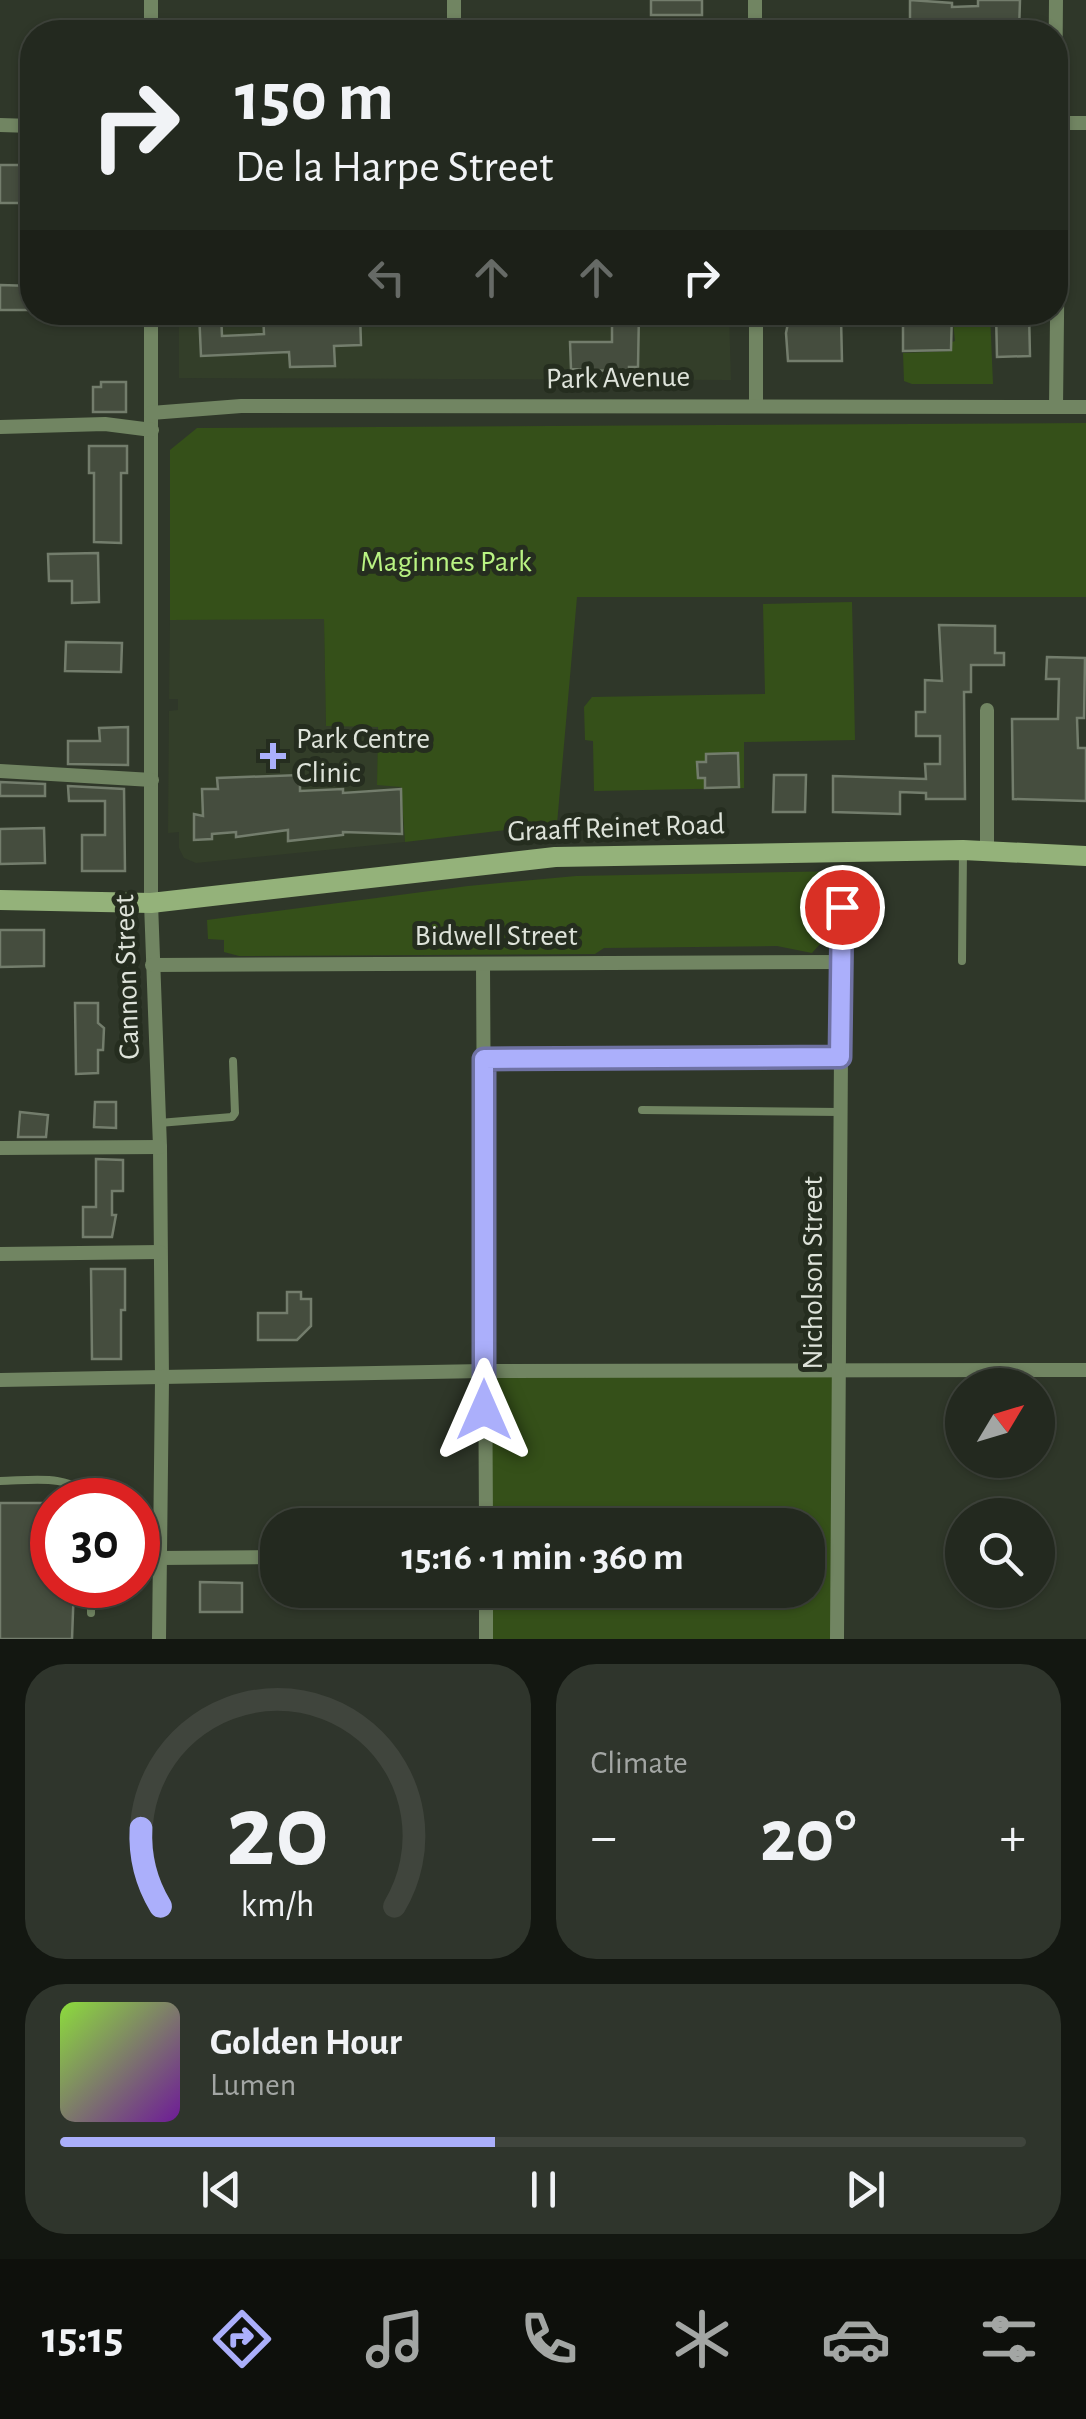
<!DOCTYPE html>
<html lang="en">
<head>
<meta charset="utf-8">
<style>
	body { margin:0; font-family:"Alegreya Sans",sans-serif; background:#2f352c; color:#f1f3f6; height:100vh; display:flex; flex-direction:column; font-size:38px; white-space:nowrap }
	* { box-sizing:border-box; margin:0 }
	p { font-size:32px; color:#a3a6a4 }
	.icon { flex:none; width:55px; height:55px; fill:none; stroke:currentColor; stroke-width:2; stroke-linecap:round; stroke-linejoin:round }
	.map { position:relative; height:1639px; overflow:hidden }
	.drawer { display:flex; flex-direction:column; gap:25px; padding:25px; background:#131711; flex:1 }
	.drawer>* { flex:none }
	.hud { position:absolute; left:20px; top:20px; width:1048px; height:305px; border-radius:40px; box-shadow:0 2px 8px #0004,0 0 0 2px #40453d; background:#23291f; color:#f1f3f6; overflow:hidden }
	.needle { width:65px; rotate:52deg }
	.buttons { position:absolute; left:945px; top:1368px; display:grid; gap:20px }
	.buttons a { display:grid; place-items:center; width:110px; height:110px; border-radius:50%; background:#23291f; box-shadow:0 2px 8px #0004,0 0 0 2px #40453d; font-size:50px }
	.speed { position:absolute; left:30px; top:1478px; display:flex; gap:20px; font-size:50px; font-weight:700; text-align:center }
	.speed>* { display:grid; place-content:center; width:130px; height:130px; border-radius:50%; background:#23291f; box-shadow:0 2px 8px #0004,0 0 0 2px #40453d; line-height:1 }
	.speed .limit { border:15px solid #d22; background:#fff; color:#111 }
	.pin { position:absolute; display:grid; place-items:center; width:85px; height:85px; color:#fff; margin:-42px; border:5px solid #fff; border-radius:50%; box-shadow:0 2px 10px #0007 }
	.me { position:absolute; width:110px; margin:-55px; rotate:0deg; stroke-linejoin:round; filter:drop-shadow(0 0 8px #0008) }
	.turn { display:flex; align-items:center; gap:35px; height:210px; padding:0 50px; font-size:45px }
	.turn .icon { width:130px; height:130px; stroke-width:2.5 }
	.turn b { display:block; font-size:70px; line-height:85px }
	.lanes { display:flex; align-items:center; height:95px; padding:0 50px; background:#0003; justify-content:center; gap:50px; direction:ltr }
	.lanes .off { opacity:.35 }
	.big { font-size:75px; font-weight:600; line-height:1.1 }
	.drawer .widget { flex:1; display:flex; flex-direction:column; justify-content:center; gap:15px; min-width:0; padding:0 35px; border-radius:40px; background:#2f352c }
	.drawer .dial { align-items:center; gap:0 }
	.dial svg { height:260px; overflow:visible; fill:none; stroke:#40453d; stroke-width:7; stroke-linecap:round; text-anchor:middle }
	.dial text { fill:#f1f3f6; stroke:none }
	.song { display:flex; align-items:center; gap:30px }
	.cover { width:120px; height:120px; border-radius:15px; background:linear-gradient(135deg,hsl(90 70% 55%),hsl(280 70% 35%)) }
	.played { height:10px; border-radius:5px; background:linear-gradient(90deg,#abaffb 45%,#40453d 45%) }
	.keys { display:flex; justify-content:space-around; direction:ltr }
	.heat { display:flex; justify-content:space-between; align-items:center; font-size:55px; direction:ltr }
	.drawer .tiles { flex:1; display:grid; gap:25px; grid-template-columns:1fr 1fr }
	.widget:last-child { grid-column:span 2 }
	.trip { position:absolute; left:260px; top:1508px; width:565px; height:100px; border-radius:40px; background:#23291f; box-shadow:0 2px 8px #0004,0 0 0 2px #40453d; font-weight:600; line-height:100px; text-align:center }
	.tabs { display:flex; height:160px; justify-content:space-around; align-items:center; background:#0e100c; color:#a3a6a4 }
	.tabs .icon { width:70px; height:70px }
	.tabs .on { color:#abaffb }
	.tabs b { font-size:45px; color:#f1f3f6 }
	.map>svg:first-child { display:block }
	.built { fill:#333e29 }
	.green { fill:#355019 }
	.building { fill:#454d3e; stroke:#737d6c; stroke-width:2.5 }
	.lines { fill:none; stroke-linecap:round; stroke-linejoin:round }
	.lane { stroke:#718562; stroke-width:8 }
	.street { stroke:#718562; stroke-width:14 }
	.secondary { stroke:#94b27a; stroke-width:20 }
	.route-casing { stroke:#6f72a3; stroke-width:25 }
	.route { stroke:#abaffb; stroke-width:18 }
	.poi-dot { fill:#abaffb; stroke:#252d1f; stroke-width:4 }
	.labels { text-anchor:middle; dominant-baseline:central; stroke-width:10; stroke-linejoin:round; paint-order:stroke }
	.street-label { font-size:30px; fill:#dee3da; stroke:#252d1f }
	.park-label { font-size:30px; fill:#b9f383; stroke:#252d1f }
	.poi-label { font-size:30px; fill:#dee3da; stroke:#252d1f; text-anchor:start }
</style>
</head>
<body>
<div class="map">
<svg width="1086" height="1639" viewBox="0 0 1086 1639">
	<rect width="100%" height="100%" fill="#2f3729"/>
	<g class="built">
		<polygon points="179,313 729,313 731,380 179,378"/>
		<polygon points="324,618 326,725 378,726 377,784 401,786 405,842 196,863 184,858 179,848 179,832 168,833 169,711 178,710 178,699 169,699 170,620"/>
	</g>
	<g class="green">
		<polygon points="952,313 990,313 993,384 912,384 904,381 903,353 951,351 952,342 955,341"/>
		<polygon points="1086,423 1086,597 577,597 557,824 405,842 401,787 377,785 378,727 326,726 324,619 170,620 170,450 197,428"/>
		<polygon points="852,602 855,740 744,742 744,788 594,791 593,741 585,740 584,707 592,697 765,694 763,604"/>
		<path d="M847 871 850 912 840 904H834C820 917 824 926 821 943L812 953 777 946 604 948 595 954 239 956 224 952V940L208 939 207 920 468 886 576 876Z"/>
		<polygon points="483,1371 841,1371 837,1639 486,1639 486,1590 808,1590 808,1525 486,1525"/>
	</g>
	<g class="building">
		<rect x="651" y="0" width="51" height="15"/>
		<polygon points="910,0 952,3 952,7 978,6 978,0 1020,0 1019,32 928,32 928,23 910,23"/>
		<rect x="0" y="165" width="20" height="38"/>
		<polygon points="0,285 32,286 32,310 0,310"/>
		<polygon points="199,312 221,312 222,336 264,334 263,312 295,312 296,322 340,321 339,312 360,312 361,345 334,346 335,366 290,367 289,352 201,356"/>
		<polygon points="612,312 639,312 638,367 629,367 629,372 571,369 570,342 612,342"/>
		<polygon points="903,312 952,312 951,350 903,351"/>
		<polygon points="996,312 1029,312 1030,356 997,357"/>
		<polygon points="794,318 841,318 842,361 788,361 786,333 788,323"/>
		<polygon points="101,382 126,382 126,412 93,412 93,387 101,387"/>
		<polygon points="89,446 127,446 127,473 121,473 121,543 94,542 94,473 89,473"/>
		<polygon points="98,553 99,602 72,603 72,581 49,581 48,554"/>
		<polygon points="939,625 995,626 995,653 1004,653 1004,665 971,665 971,692 964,692 965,799 926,799 926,793 900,792 900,814 833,812 833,776 926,779 925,764 940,764 940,736 916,736 916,712 925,712 925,680 942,681"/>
		<polygon points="66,642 122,643 121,672 65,671"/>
		<polygon points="1047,657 1085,658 1084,718 1077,718 1078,748 1086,748 1086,801 1013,799 1012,719 1058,719 1059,679 1046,679"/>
		<polygon points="128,727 128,765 68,764 68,741 100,741 99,728"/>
		<polygon points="738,753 739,787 705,788 705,778 698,778 697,762 706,762 706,754"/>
		<polygon points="300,775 300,791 343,789 343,793 401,789 402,834 343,832 343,835 288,841 288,830 236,837 236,832 212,834 212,839 194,840 194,814 203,816 202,789 218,789 217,778"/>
		<polygon points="774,775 806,775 805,812 773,812"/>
		<polygon points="0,782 45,784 45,796 0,796"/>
		<polygon points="68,786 124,789 125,871 82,871 82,835 105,835 105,801 69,801"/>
		<polygon points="44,828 45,863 0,864 0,829"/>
		<polygon points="0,930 44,930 44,966 0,967"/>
		<polygon points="75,1003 98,1003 98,1023 104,1028 103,1050 98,1050 98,1073 76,1074"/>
		<polygon points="95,1102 116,1102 116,1128 94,1127"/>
		<polygon points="20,1112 48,1115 46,1137 18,1137"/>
		<polygon points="96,1159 123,1160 123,1191 112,1191 112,1215 116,1215 112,1237 83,1237 83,1207 96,1207"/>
		<polygon points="91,1269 125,1269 125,1310 121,1310 121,1359 92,1359"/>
		<polygon points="287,1292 301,1292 301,1299 311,1299 311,1326 297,1340 258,1340 258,1313 287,1313"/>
		<polygon points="0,1503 52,1503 52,1585 74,1585 72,1639 0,1639"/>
		<polygon points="200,1582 242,1583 242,1612 200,1612"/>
	</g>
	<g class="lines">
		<g class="lane">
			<polyline points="962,961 963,850"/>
			<polyline points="642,1110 840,1112"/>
			<polyline points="159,1123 232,1117 235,1113 233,1061"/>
			<path d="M0 1481C28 1481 73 1472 89 1500"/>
			<polyline points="91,1613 91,1585"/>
		</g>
		<g class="street">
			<polyline points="454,0 454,32"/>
			<polyline points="151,32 151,0"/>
			<polyline points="755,32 755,0"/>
			<polyline points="1055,118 1056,0"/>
			<polyline points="1055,123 1086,123"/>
			<polyline points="0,125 32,126"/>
			<polyline points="1055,125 1058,230 1056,407"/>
			<polyline points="151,312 151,903 160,1147 162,1380 159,1639"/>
			<polyline points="756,404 756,312"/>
			<polyline points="151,413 241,406 1086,407"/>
			<polyline points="0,427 105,424 152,430"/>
			<polyline points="0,771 152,780"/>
			<polyline points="987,851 987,710"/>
			<polyline points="483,964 486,1525"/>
			<polyline points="152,965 840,962"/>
			<polyline points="484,1059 840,1057"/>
			<polyline points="0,1148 160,1147"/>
			<polyline points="0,1254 160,1252"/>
			<polyline points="0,1380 483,1371 1086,1370"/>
			<polyline points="159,1558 278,1557"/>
			<polyline points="486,1590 486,1639"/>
			<polyline points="837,1639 842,907"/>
		</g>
		<polyline class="secondary" points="0,900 151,903 555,857 963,850 1086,856"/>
	</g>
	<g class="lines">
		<g class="route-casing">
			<polyline id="route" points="484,1410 484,1059 840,1057 842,907"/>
		</g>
		<use href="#route" class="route"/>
	</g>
	<path class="poi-dot" d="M268 741h10v10h10v10h-10v10h-10v-10h-10v-10h10z"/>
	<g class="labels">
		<g class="street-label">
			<text transform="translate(618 378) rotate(-1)">Park Avenue</text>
			<text transform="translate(616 828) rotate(-2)">Graaff Reinet Road</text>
			<text x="496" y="936">Bidwell Street</text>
			<text transform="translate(127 977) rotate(-92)">Cannon Street</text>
			<text transform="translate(813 1273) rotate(-90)">Nicholson Street</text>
		</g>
		<g class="park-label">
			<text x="446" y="562">Maginnes Park</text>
		</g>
		<g class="poi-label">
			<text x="296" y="739">Park Centre<tspan x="296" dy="34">Clinic</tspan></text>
		</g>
	</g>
</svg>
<div class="buttons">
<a><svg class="needle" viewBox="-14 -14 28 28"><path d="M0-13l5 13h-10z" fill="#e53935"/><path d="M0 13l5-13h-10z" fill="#a3a6a4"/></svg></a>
<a><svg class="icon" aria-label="search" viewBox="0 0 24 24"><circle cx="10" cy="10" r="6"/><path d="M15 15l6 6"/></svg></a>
</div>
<div class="speed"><div class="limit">30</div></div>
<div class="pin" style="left:842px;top:907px;background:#d93025"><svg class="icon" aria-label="arrive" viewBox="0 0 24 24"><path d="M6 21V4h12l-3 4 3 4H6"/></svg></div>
<svg class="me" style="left:484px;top:1410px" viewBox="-20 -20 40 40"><path d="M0-17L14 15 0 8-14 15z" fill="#abaffb" stroke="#fff" stroke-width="4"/></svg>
<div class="trip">15:16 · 1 min · 360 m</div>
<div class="hud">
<div class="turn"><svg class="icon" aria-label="right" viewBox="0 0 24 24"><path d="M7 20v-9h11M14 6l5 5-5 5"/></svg><div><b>150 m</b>De la Harpe Street</div></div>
<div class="lanes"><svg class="icon off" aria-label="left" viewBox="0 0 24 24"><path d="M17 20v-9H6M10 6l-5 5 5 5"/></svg><svg class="icon off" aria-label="ahead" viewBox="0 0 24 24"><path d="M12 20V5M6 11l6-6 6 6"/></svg><svg class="icon off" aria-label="ahead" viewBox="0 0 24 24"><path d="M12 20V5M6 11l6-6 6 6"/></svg><svg class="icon" aria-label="right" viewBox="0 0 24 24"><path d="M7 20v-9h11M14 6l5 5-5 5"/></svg></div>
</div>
</div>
<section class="drawer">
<div class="tiles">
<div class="widget dial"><svg viewBox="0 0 100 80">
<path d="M14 69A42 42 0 1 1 86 69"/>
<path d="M14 69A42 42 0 0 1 8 45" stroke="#abaffb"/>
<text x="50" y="56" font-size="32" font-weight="700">20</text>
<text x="50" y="72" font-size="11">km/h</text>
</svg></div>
<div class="widget"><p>Climate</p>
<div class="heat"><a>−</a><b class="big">20°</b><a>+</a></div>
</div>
<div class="widget">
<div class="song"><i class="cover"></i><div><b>Golden Hour</b><p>Lumen</p></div></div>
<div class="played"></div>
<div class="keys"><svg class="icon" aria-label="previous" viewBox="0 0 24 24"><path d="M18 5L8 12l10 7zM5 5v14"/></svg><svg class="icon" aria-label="pause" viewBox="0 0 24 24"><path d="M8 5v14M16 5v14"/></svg><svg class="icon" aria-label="next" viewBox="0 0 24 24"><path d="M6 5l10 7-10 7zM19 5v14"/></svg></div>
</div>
</div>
</section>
<nav class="tabs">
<b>15:15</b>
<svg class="icon on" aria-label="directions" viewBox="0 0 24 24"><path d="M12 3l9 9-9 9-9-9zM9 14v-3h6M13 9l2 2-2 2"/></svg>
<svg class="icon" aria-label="music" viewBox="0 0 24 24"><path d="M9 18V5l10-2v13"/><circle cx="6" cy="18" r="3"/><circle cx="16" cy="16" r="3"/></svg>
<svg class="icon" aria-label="phone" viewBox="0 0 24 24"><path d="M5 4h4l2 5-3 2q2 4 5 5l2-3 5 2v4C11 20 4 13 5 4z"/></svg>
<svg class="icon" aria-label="climate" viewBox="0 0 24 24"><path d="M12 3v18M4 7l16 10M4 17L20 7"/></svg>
<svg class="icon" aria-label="car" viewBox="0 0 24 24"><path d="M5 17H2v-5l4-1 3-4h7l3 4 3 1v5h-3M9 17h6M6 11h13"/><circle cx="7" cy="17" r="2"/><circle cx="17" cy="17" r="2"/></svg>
<svg class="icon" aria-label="filters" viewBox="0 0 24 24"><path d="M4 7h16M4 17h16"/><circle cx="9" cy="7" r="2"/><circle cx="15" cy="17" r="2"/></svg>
</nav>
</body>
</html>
